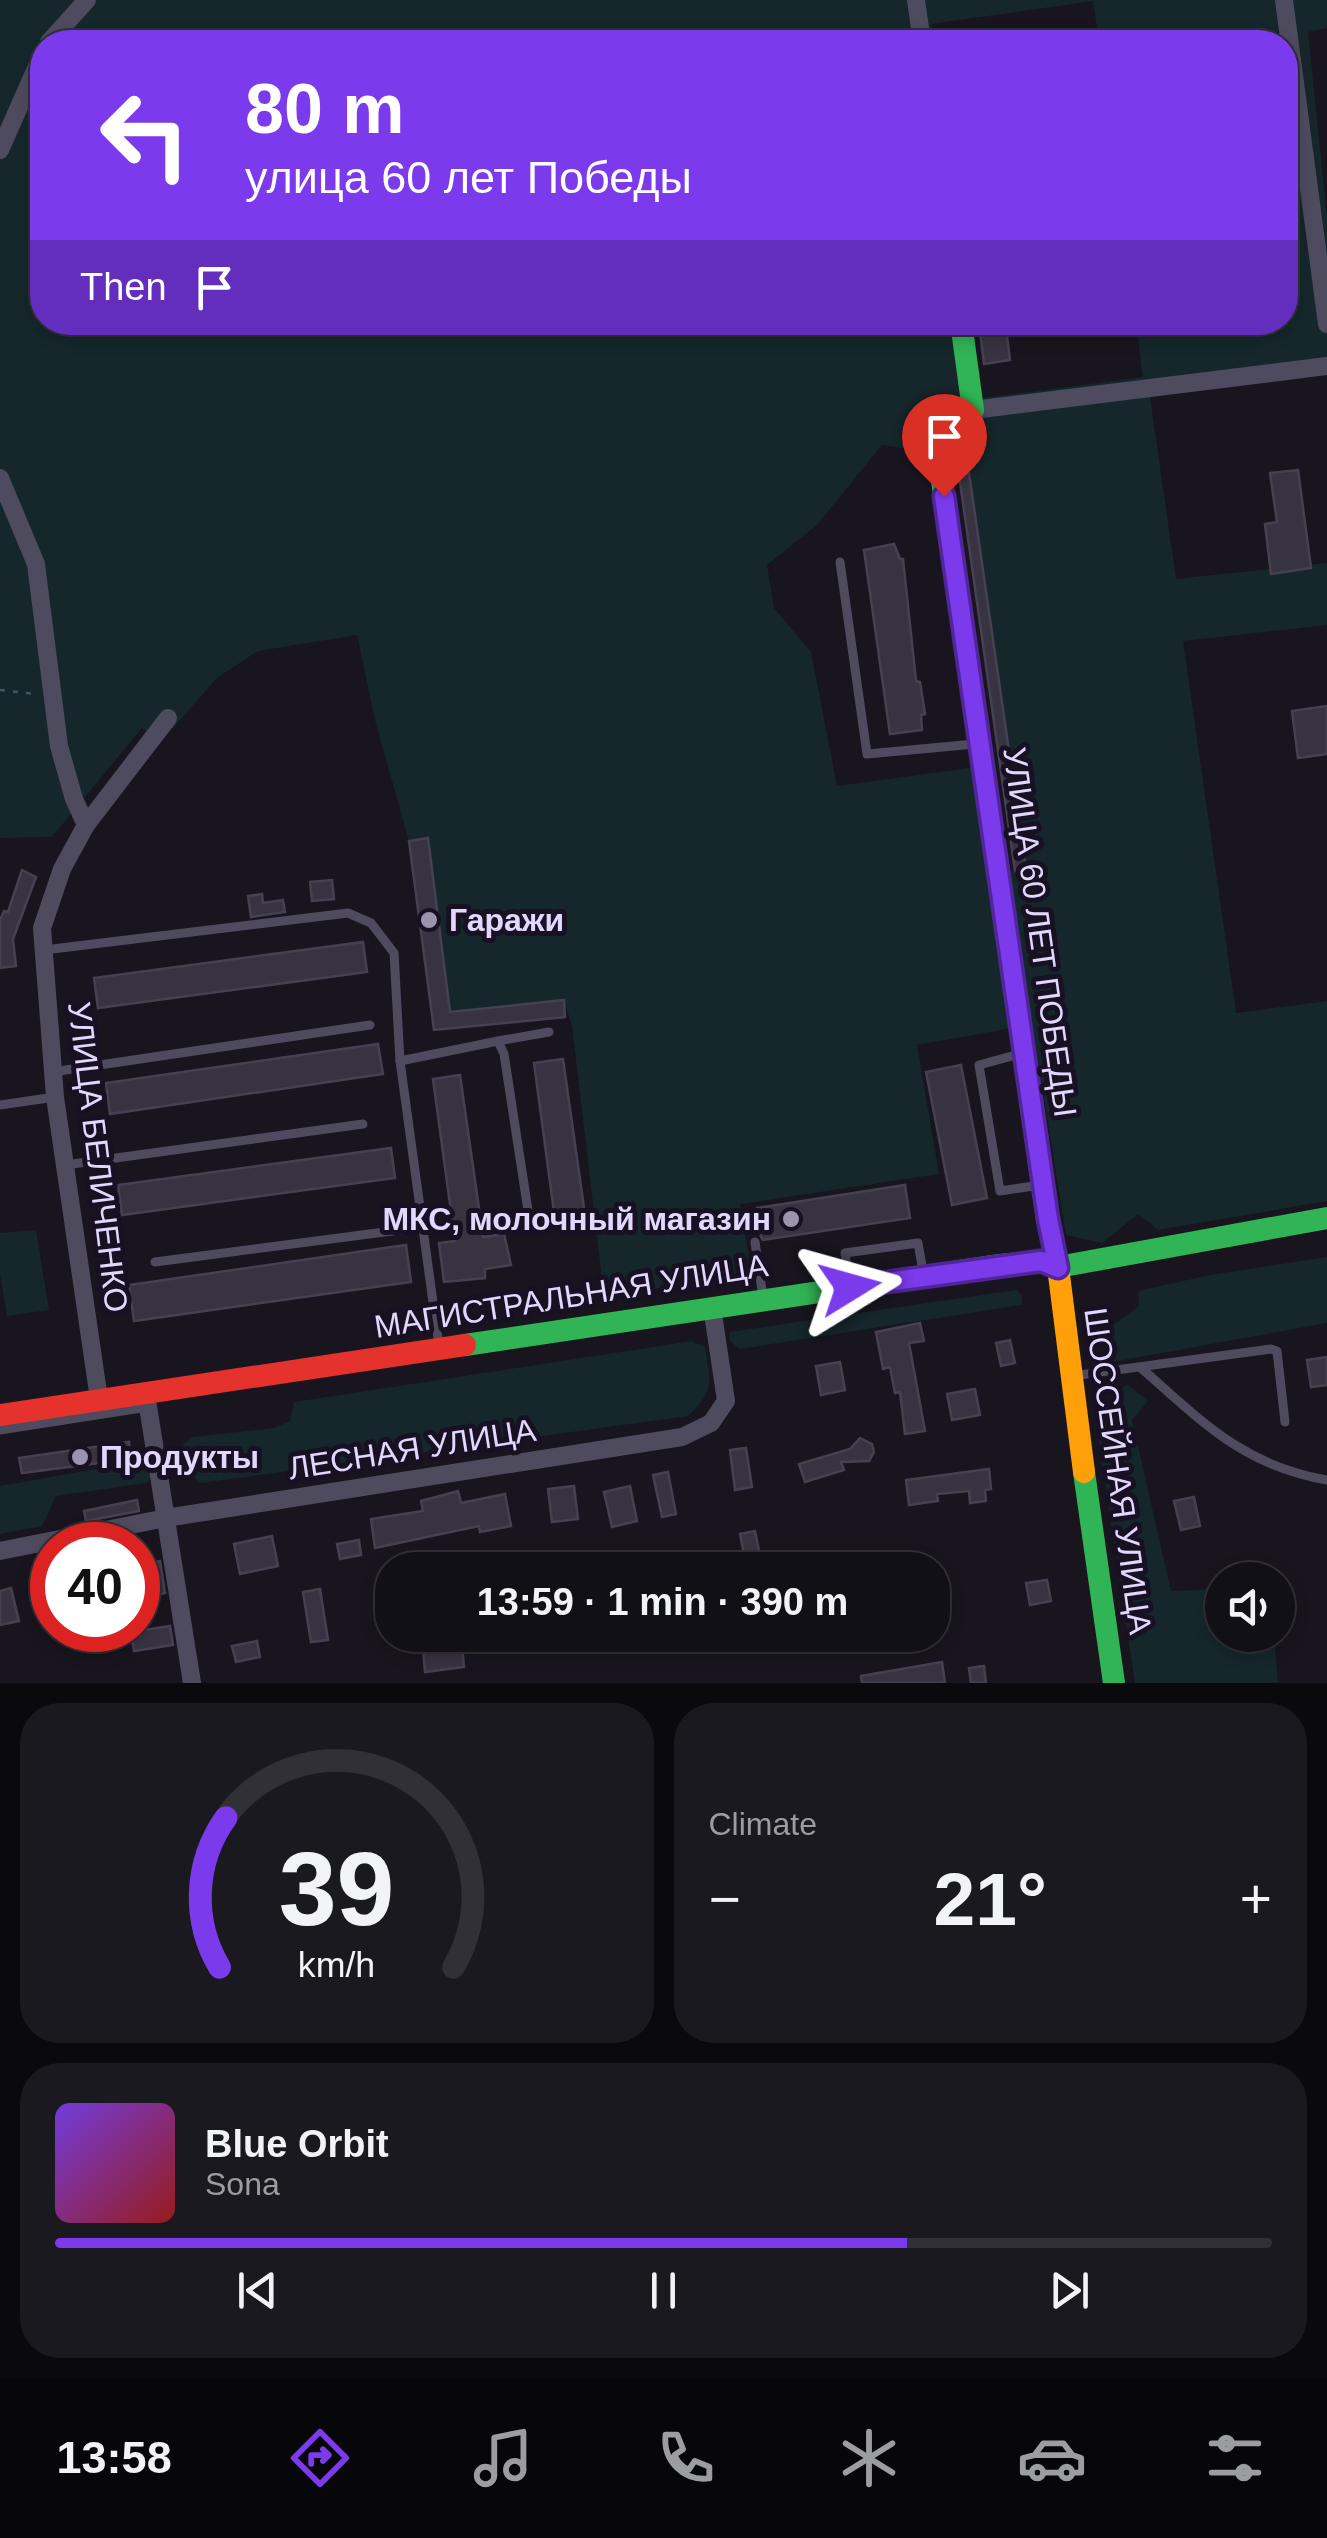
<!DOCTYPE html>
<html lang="en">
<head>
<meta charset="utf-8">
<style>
	body { margin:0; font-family:Arial,sans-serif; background:#1b1920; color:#f1f3f6; height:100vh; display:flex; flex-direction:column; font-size:38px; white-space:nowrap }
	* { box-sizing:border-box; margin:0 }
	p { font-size:32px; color:#9c9da1 }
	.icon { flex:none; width:55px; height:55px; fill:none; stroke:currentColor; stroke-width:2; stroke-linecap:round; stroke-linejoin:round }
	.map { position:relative; height:1683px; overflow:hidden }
	.details { display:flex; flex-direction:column; gap:20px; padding:20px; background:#0a090d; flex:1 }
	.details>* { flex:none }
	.top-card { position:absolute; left:30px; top:30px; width:1268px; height:305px; border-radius:40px; box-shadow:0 5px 15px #0003,0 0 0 2px #313036; background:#7c3aed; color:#fff; overflow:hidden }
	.buttons { position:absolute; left:1205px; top:1562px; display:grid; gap:20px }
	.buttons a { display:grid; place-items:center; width:90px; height:90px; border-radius:50%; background:#121017; box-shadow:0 5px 15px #0003,0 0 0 2px #313036; font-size:50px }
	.speed { position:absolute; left:30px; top:1522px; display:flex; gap:20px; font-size:50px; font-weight:700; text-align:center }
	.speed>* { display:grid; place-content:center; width:130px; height:130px; border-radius:50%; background:#121017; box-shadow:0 5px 15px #0003,0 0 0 2px #313036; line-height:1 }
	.speed .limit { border:15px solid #d22; background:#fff; color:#111 }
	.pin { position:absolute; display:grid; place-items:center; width:85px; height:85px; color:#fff; margin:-102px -42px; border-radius:50% 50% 50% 0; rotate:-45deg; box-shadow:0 0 10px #0007 }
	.pin .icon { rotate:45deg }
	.me { position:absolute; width:110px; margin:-55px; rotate:82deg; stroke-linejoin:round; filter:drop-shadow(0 0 8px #0008) }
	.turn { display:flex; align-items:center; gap:35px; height:210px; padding:0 50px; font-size:45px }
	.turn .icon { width:130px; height:130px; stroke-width:2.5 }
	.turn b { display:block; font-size:70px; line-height:85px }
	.then { display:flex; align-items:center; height:95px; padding:0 50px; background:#0003; gap:20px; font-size:38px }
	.big { font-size:75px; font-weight:700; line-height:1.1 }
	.details .tile { flex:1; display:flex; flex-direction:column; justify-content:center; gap:15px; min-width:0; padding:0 35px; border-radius:40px; background:#1b1920 }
	.details .dial { align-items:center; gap:0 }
	.dial svg { height:260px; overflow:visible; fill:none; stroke:#313036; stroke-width:7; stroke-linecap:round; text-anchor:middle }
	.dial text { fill:#f1f3f6; stroke:none }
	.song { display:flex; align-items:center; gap:30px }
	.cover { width:120px; height:120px; border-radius:15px; background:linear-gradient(135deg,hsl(260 70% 55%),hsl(0 70% 35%)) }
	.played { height:10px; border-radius:5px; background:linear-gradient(90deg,#7c3aed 70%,#313036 70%) }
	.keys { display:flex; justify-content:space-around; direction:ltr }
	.heat { display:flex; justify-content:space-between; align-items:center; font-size:55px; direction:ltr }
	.details .tiles { flex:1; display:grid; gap:20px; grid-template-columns:1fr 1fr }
	.tile:last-child { grid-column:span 2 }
	.trip { position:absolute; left:375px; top:1552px; width:575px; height:100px; border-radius:40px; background:#121017; box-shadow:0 5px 15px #0003,0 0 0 2px #313036; font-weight:700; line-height:100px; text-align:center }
	.tabs { display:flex; height:160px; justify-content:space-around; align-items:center; background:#070609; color:#9c9da1 }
	.tabs .icon { width:70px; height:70px }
	.tabs .selected { color:#7c3aed }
	.tabs b { font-size:45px; color:#f1f3f6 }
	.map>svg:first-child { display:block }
	.green { fill:#15272b; fill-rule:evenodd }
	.building { fill:#383341; stroke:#464152; stroke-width:2.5 }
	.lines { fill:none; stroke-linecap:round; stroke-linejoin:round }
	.path { stroke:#4b515f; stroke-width:2.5; stroke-dasharray:5 8; stroke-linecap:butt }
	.lane { stroke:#4e4b5f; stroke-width:9 }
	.street { stroke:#4e4b5f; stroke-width:18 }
	.fast { stroke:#30b455; stroke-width:22 }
	.slow { stroke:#ff9f0a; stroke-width:22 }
	.jam { stroke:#e5322d; stroke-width:22 }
	.route-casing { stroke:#51269a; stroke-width:25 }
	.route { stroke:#7c3aed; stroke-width:18 }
	.poi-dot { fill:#9b94ae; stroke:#171123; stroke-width:4 }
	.labels { text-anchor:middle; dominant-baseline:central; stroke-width:10; stroke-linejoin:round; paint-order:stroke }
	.poi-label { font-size:32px; font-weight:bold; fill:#e1d8fb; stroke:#171123; text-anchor:start }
	.street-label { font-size:32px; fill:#e1d8fb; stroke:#171123 }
</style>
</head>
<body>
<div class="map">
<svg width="1327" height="1683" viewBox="0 0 1327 1683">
	<rect width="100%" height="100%" fill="#18151f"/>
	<g class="green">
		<path d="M0 0H1327V28L1308 32 1327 218V371L1150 397 1176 579 1327 563V625L1183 641 1236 1013 1327 1001V1201L1158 1230 1138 1214 1102 1243 1066 1235 1008 872 1025 869 968 473 951 476 931 444 921 451 882 445 817 525 767 565 774 608 811 652 837 786 977 767 1013 1028 917 1045 939 1174 740 1204 752 1274 604 1296 572 1026 564 1000 450 1012 428 839 409 841 376 724 357 635 258 651 217 678 160 743 142 728 52 837 0 838ZM1093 1 1099 42H1285V322L1136 323 1143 377 983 398 972 323 42 322V42H933L931 24Z"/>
		<polygon points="36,1230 49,1310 7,1316 0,1274 0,1233"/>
		<polygon points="1327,1257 1327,1323 1107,1363 1113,1325 1139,1306 1138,1291 1210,1275"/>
		<polygon points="1016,1290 1022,1296 1022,1305 740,1349 730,1341 729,1332"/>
		<path d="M692 1341 705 1347C711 1381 715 1391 688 1416L201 1483 186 1472 182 1446 192 1437 274 1428 290 1421 294 1402Z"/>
		<polygon points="1127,1384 1148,1401 1132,1420 1171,1591 1222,1589 1222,1635 1274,1635 1278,1683 1135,1683 1095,1415"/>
		<polygon points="143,1458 149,1463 153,1477 146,1483 56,1496 42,1526 0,1534 0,1486 136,1462"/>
	</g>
	<g class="building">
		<polygon points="1006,328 1010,360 984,364 980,332"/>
		<polygon points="1298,470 1311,568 1271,574 1265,524 1277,522 1270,473"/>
		<polygon points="969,473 1026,869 1015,871 959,475"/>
		<polygon points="894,544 900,559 903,559 916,681 920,682 925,714 921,715 922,730 890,734 864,550"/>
		<polygon points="1327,706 1327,754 1298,758 1292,711"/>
		<polygon points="428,838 450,1012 564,1000 565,1017 434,1030 409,841"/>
		<polygon points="22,870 36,877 13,939 16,966 0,968 0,920 4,911 8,912"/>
		<polygon points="332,880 334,899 312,901 310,882"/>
		<polygon points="262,894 263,903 283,900 285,912 251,917 248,896"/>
		<polygon points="363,942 367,972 98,1008 94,978"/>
		<polygon points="378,1044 383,1074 110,1114 106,1083"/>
		<polygon points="563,1059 586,1222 556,1227 534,1063"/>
		<polygon points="961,1065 987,1198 952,1205 926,1072"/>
		<polygon points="460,1075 483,1237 504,1234 511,1265 485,1269 485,1278 444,1282 439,1243 455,1241 433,1079"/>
		<polygon points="391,1148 395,1178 122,1215 118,1185"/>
		<polygon points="905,1185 910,1218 763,1240 761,1237 757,1208"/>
		<polygon points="406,1245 411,1282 134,1321 129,1285"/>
		<polygon points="920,1323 924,1341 909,1343 925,1431 905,1434 900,1392 895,1393 890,1367 883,1369 876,1332"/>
		<polygon points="1010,1340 1015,1363 1001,1366 996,1343"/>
		<polygon points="1327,1357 1327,1385 1311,1387 1307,1360"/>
		<polygon points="840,1362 845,1390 821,1395 816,1366"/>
		<polygon points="975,1389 980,1415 952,1420 947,1394"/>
		<polygon points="860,1438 872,1444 874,1452 869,1461 841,1462 844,1470 805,1482 799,1464 850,1449"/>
		<polygon points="129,1442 131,1459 22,1473 19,1458"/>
		<polygon points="746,1448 752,1487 735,1490 730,1450"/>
		<polygon points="989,1469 991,1489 985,1490 986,1501 970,1503 969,1491 937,1494 938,1501 909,1505 906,1480"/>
		<polygon points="668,1472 676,1514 662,1517 653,1475"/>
		<polygon points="574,1486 578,1519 552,1522 548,1489"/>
		<polygon points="630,1486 637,1521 612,1527 604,1492"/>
		<polygon points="458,1491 461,1503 505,1494 511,1526 480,1532 479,1526 375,1548 371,1519 423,1511 421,1501"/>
		<polygon points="1194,1497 1200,1526 1181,1530 1174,1501"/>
		<polygon points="137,1500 139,1511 86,1521 84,1511"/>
		<polygon points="755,1531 760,1556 745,1559 740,1534"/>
		<polygon points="272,1536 278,1566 240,1574 234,1544"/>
		<polygon points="359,1540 361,1555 340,1559 337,1544"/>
		<polygon points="160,1561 165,1593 138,1599 138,1566"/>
		<polygon points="1047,1580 1051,1601 1030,1605 1026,1583"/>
		<polygon points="11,1588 19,1621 0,1625 0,1591"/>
		<polygon points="320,1589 328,1640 311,1642 303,1592"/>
		<polygon points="170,1626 173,1645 134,1651 131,1632"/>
		<polygon points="257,1641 260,1657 236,1662 232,1646"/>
		<polygon points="462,1644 464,1667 425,1672 423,1648"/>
		<polygon points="942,1662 945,1683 862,1683 861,1676"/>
		<polygon points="984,1666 986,1683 971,1683 969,1668"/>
	</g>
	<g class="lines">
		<polyline class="path" points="0,690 35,694"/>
		<g class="lane">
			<polyline points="840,562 867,754 975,744"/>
			<polyline points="44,950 348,913 371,923 394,953 400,1061"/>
			<polyline points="498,1041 549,1032"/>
			<polyline points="1019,1054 979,1065 1000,1191 1040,1185"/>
			<polyline points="52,1072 370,1025"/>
			<polyline points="0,1105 55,1097"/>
			<polyline points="65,1165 363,1124"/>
			<polyline points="755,1242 763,1297"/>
			<polyline points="155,1262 423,1227"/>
			<polyline points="849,1284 845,1253 918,1243 923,1271"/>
			<polyline points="439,1346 400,1061 498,1041 504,1054 529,1217"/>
			<path d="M1141 1368C1203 1422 1242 1465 1327 1480"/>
			<polyline points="1072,1376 1271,1349 1277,1351 1285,1422"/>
			<polyline points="0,1430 148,1407"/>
		</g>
		<g class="street">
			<polyline points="916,0 922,42"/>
			<polyline points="1284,0 1327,324"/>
			<polyline points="49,42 87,0"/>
			<polyline points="0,150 42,55"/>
			<polyline points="973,410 1327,366"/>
			<polyline points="0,478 36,564 59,746 74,799 86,825"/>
			<polyline points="146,1394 192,1683"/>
			<polyline points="99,1399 55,1097 42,928 62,869 86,825 168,718"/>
			<polyline points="0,1551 166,1518 682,1437 711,1423 726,1401 712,1307"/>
		</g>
		<g class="fast">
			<polyline points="961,322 973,410 949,431 939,460 997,865"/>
			<polyline points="465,1345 1000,1265 1041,1261 1058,1267 1327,1218"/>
			<polyline points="1084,1472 1114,1683"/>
		</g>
		<polyline class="slow" points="997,865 1047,1219 1058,1267 1084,1472"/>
		<polyline class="jam" points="0,1415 465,1345"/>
	</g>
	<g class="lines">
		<g class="route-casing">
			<polyline id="route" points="850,1287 1041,1261 1058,1268 1048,1219 944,496"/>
		</g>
		<use href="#route" class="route"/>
	</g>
	<g class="poi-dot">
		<circle cx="429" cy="920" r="10"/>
		<circle cx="791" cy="1219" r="10"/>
		<circle cx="80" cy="1457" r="10"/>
	</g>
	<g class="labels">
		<g class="poi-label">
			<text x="449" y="920">Гаражи</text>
			<text x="771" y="1219" text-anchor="end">МКС, молочный магазин</text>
			<text x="100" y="1457">Продукты</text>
		</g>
		<g class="street-label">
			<text transform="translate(1040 932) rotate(82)">УЛИЦА 60 ЛЕТ ПОБЕДЫ</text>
			<text transform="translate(98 1157) rotate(83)">УЛИЦА БЕЛИЧЕНКО</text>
			<text transform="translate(571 1296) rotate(-9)">МАГИСТРАЛЬНАЯ УЛИЦА</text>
			<text transform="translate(412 1449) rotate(-9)">ЛЕСНАЯ УЛИЦА</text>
			<text transform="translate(1118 1471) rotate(82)">ШОССЕЙНАЯ УЛИЦА</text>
		</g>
	</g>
</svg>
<div class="buttons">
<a><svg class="icon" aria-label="sound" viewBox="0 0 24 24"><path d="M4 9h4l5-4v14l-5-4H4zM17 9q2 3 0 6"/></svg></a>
</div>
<div class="speed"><div class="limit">40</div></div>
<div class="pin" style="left:944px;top:496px;background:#d93025"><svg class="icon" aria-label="arrive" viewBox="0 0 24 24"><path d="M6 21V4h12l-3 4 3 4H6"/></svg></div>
<svg class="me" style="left:850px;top:1287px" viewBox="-20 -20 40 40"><path d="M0-17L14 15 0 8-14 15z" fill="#7c3aed" stroke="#fff" stroke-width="4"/></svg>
<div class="trip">13:59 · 1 min · 390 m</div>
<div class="top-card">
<div class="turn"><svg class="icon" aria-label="left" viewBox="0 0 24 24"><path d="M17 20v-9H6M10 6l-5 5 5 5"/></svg><div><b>80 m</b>улица 60 лет Победы</div></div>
<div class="then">Then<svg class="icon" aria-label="arrive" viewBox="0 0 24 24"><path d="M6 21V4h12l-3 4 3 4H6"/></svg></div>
</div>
</div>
<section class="details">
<div class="tiles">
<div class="tile dial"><svg viewBox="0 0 100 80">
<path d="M14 69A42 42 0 1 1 86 69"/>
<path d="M14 69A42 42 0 0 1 16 23" stroke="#7c3aed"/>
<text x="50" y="56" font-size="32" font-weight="700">39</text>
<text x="50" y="72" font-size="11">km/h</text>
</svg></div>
<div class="tile"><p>Climate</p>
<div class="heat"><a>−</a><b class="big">21°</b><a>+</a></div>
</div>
<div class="tile">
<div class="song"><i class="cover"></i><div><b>Blue Orbit</b><p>Sona</p></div></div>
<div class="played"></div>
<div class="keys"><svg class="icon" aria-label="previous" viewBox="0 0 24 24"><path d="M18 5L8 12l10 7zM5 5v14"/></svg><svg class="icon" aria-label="pause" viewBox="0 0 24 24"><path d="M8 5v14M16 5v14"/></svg><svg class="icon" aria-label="next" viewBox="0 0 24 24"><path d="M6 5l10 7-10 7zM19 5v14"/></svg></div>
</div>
</div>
</section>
<nav class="tabs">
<b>13:58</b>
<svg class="icon selected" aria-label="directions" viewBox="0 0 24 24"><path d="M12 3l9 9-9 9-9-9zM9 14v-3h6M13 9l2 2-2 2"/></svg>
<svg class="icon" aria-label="music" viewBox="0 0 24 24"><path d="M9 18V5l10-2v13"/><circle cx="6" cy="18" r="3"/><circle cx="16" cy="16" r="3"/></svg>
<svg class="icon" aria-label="phone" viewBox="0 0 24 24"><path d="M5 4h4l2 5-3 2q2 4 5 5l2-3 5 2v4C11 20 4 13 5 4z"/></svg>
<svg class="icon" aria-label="climate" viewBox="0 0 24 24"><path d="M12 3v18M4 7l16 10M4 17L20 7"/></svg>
<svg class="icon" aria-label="car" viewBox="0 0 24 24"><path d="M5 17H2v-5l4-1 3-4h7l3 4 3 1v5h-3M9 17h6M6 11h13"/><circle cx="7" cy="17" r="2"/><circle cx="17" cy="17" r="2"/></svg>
<svg class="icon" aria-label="filters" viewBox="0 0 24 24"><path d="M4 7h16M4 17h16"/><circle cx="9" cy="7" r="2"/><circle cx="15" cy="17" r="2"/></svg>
</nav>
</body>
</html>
